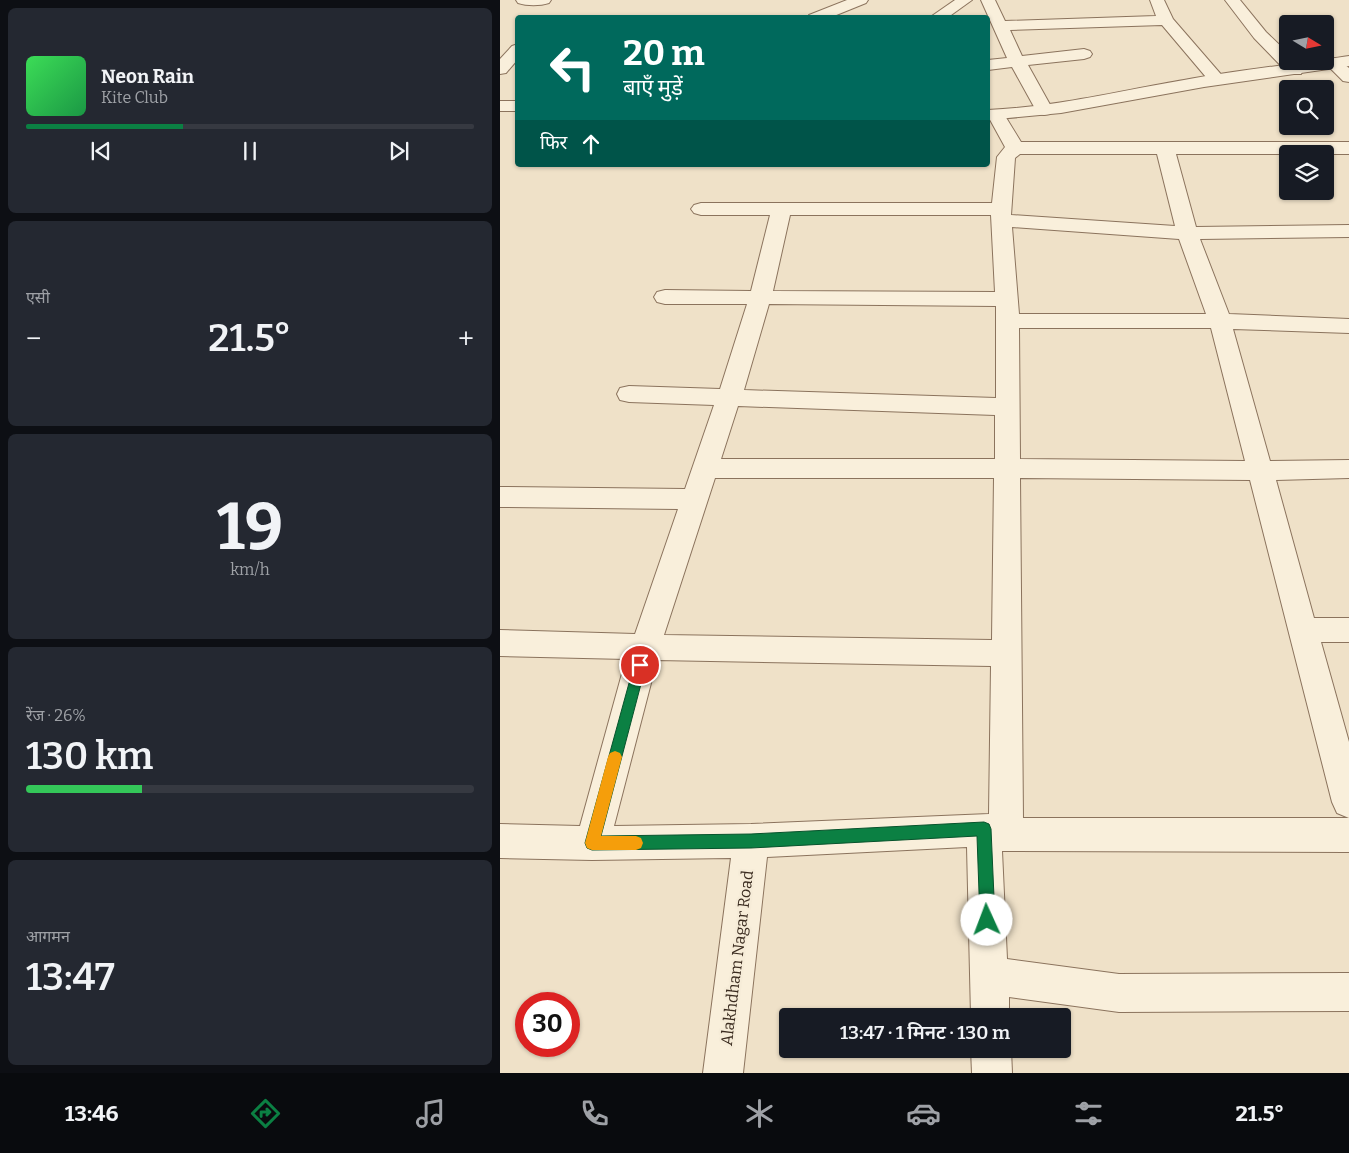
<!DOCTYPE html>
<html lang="hi">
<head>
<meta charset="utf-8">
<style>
	body { margin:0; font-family:Bitter,"Noto Sans Devanagari",serif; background:#242831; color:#f1f3f6; height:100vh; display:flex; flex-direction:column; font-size:19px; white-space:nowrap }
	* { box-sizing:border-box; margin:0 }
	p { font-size:16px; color:#9ea1a6 }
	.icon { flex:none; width:28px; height:28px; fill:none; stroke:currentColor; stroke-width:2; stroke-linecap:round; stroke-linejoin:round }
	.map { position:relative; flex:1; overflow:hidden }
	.drawer { display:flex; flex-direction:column; gap:8px; padding:8px; background:#0d0f14; width:500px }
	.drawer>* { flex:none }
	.hud { position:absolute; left:15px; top:15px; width:475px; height:152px; border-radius:5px; box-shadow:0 1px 4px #0004; background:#00695c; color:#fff; overflow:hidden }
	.needle { width:32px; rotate:100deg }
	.tools { position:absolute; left:779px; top:15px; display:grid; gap:10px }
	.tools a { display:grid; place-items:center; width:55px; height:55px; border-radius:5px; background:#171b24; box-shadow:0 1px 4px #0004; font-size:25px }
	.speed { position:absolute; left:15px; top:992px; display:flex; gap:10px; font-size:25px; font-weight:700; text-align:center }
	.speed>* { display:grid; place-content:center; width:65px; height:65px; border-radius:50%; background:#171b24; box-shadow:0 1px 4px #0004; line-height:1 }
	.speed .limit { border:8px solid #d22; background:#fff; color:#111 }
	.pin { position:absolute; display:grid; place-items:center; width:42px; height:42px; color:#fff; margin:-21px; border:2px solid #fff; border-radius:50%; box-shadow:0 1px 5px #0007 }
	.me { position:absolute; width:55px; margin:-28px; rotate:358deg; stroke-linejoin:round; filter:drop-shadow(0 0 4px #0008) }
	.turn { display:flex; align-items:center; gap:18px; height:105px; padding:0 25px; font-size:22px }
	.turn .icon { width:65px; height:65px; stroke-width:2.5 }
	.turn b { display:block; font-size:35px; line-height:42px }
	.then { display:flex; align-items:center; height:48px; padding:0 25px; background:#0003; gap:10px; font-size:19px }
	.big { font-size:38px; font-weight:600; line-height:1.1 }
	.drawer .card { flex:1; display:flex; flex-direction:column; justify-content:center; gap:8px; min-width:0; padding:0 18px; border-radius:8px; background:#242831 }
	.drawer .dial { align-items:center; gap:0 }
	.dial b { font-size:65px; line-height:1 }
	.song { display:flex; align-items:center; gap:15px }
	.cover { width:60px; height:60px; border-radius:8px; background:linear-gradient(135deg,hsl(130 70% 55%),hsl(140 70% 35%)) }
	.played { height:5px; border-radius:2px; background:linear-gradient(90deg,#0b8043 35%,#363941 35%) }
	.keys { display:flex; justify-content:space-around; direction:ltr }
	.heat { display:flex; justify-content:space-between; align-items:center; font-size:28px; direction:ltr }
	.charge { height:8px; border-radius:4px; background:linear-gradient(90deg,#34c759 26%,#363941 0) }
	.trip { position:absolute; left:279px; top:1008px; width:292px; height:50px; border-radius:5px; background:#171b24; box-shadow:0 1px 4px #0004; font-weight:600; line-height:50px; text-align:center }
	.menu { display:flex; height:80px; justify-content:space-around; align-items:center; background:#090b0e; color:#9ea1a6 }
	.menu .icon { width:35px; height:35px }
	.menu .on { color:#0b8043 }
	.menu b { font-size:22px; color:#f1f3f6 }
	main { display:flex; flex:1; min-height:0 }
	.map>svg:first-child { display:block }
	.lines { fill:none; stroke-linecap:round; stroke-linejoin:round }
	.minor-casing { stroke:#8b735d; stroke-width:2 }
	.tertiary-casing { stroke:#8b735d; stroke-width:2 }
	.minor { fill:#f9efdb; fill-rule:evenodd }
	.tertiary { fill:#f9efdb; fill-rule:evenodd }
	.route { fill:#0b8043; stroke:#07532c }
	.slow { fill:#f59e0b }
	.labels { text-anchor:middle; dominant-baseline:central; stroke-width:5; stroke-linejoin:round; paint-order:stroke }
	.near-street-label { font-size:16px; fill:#3b2c20; stroke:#f6ecd8 }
</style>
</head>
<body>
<main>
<section class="drawer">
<div class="card">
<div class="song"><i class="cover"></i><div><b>Neon Rain</b><p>Kite Club</p></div></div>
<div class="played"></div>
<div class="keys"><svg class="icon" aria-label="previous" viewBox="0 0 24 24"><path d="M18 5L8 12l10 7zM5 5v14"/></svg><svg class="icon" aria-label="pause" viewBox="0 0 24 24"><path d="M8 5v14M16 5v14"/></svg><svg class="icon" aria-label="next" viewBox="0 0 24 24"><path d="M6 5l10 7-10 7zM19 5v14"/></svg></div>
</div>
<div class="card"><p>एसी</p>
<div class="heat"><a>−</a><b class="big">21.5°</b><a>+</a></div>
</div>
<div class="card dial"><b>19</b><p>km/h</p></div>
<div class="card"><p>रेंज · 26%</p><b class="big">130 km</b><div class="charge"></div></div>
<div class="card"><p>आगमन</p><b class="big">13:47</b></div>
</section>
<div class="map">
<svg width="849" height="1073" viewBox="0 0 849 1073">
	<rect width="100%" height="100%" fill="#efe1c8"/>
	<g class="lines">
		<g class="minor-casing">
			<g id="minor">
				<path d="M16 0H51L49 3C40 6 27 6 18 3Z"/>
				<polygon points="347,0 368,0 366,3 329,18 307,18 309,15"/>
				<polygon points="455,0 472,0 447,18 429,18"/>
				<polygon points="481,0 495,0 505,21 656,16 650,0 664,0 673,19 725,79 723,83 711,83 662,25 510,30 522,56 584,49 590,51 592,54 590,57 584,59 528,65 553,110 550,114 544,115 538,114 512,67 488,70 488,60 507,58"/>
				<polygon points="725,0 740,0 766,32 788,53 788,61 796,61 803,70 801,74 789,74 754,38"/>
				<polygon points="18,44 18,59 6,73 0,74 0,59 12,46"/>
				<polygon points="834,59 840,61 849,68 849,82 843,81 826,64 828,61"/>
				<path d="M496 110 502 111 521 142H849V154H676L696 227 849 225V237L700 239 729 314 849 319V333L733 329 770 461 849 460V478L776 480 814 618H849V642H821L849 742V818L837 813 832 802 750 480 520 478 523 818H849V852L502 851 507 959 619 974 849 973V1011L619 1012 509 997V1016H471L467 847 267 857 243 1073H203L231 858 92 860 0 858V824L80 826 126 659 0 656V630L135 634 178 509 0 507V487L185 489 214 405 129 402 120 400 117 394 120 388 129 386 220 389 247 304H165L157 302 154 297 157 292 165 290 251 291 270 215H201L194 213 191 209 194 205 201 203H492L497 157 505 147 488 116 490 111ZM520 154H657L675 226 511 215 515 158ZM290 215H491L495 292 273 291ZM512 227 679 239 706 314H519ZM269 304 496 306V398L244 390ZM519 328H711L745 461 520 459ZM238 406 495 415V459H221ZM215 478H494L492 640 164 635ZM157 660 491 666 489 814 251 824 114 826Z"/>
				<polygon points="471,1049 511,1049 512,1073 472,1073"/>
			</g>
		</g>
		<g class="tertiary-casing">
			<g id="tertiary">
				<path d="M849 56V66L704 87 561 113 488 120V110C555 107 619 91 684 80 739 70 796 64 849 56Z"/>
				<rect x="0" y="101" width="18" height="10"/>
			</g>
		</g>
		<use href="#minor" class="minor"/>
		<use href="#tertiary" class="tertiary"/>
	</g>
	<polygon class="route" points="140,660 144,661 146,665 101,836 251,834 484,822 489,824 491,829 495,920 493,925 487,928 482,925 480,920 477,836 251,848 92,850 87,848 85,843 134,665 135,661"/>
	<polygon class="slow" points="115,751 120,753 122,757 101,836 136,836 141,838 143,843 141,848 136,850 92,850 87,848 85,843 108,757 110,753"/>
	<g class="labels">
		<g class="near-street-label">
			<text transform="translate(237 958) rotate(-83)">Alakhdham Nagar Road</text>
		</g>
	</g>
</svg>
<div class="tools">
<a><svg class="needle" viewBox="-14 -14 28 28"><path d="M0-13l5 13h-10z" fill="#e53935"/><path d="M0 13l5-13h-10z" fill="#9ea1a6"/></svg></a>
<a><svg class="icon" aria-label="search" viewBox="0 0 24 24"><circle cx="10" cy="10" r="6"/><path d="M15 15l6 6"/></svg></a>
<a><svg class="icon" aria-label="layers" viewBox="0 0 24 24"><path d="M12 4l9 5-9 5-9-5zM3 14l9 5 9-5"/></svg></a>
</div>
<div class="speed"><div class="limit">30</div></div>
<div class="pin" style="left:140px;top:665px;background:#d93025"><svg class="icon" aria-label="arrive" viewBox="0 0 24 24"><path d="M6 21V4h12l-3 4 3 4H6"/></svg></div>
<svg class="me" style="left:487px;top:920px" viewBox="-20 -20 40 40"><circle r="19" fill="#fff"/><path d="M0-13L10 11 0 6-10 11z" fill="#0b8043"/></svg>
<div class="trip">13:47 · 1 मिनट · 130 m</div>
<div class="hud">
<div class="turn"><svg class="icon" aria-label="left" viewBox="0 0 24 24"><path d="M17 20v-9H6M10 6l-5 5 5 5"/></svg><div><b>20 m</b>बाएँ मुड़ें</div></div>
<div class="then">फिर<svg class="icon" aria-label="ahead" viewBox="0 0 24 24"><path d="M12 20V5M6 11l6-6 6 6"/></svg></div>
</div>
</div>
</main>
<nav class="menu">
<b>13:46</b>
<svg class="icon on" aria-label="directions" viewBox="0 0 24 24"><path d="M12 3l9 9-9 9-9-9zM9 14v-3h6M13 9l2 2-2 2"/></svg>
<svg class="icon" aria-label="music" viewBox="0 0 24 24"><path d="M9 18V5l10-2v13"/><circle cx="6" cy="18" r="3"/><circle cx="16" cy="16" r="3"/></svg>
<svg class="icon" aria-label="phone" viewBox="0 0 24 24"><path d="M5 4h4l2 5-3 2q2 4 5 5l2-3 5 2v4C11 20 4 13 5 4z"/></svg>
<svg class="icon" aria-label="climate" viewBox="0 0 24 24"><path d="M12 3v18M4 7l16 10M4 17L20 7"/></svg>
<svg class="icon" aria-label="car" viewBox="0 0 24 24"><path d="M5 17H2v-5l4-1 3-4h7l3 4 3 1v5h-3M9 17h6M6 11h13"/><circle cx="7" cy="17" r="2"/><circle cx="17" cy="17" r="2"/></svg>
<svg class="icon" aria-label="filters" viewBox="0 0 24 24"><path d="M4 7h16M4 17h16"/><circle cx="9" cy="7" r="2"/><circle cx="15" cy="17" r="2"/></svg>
<b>21.5°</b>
</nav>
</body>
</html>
